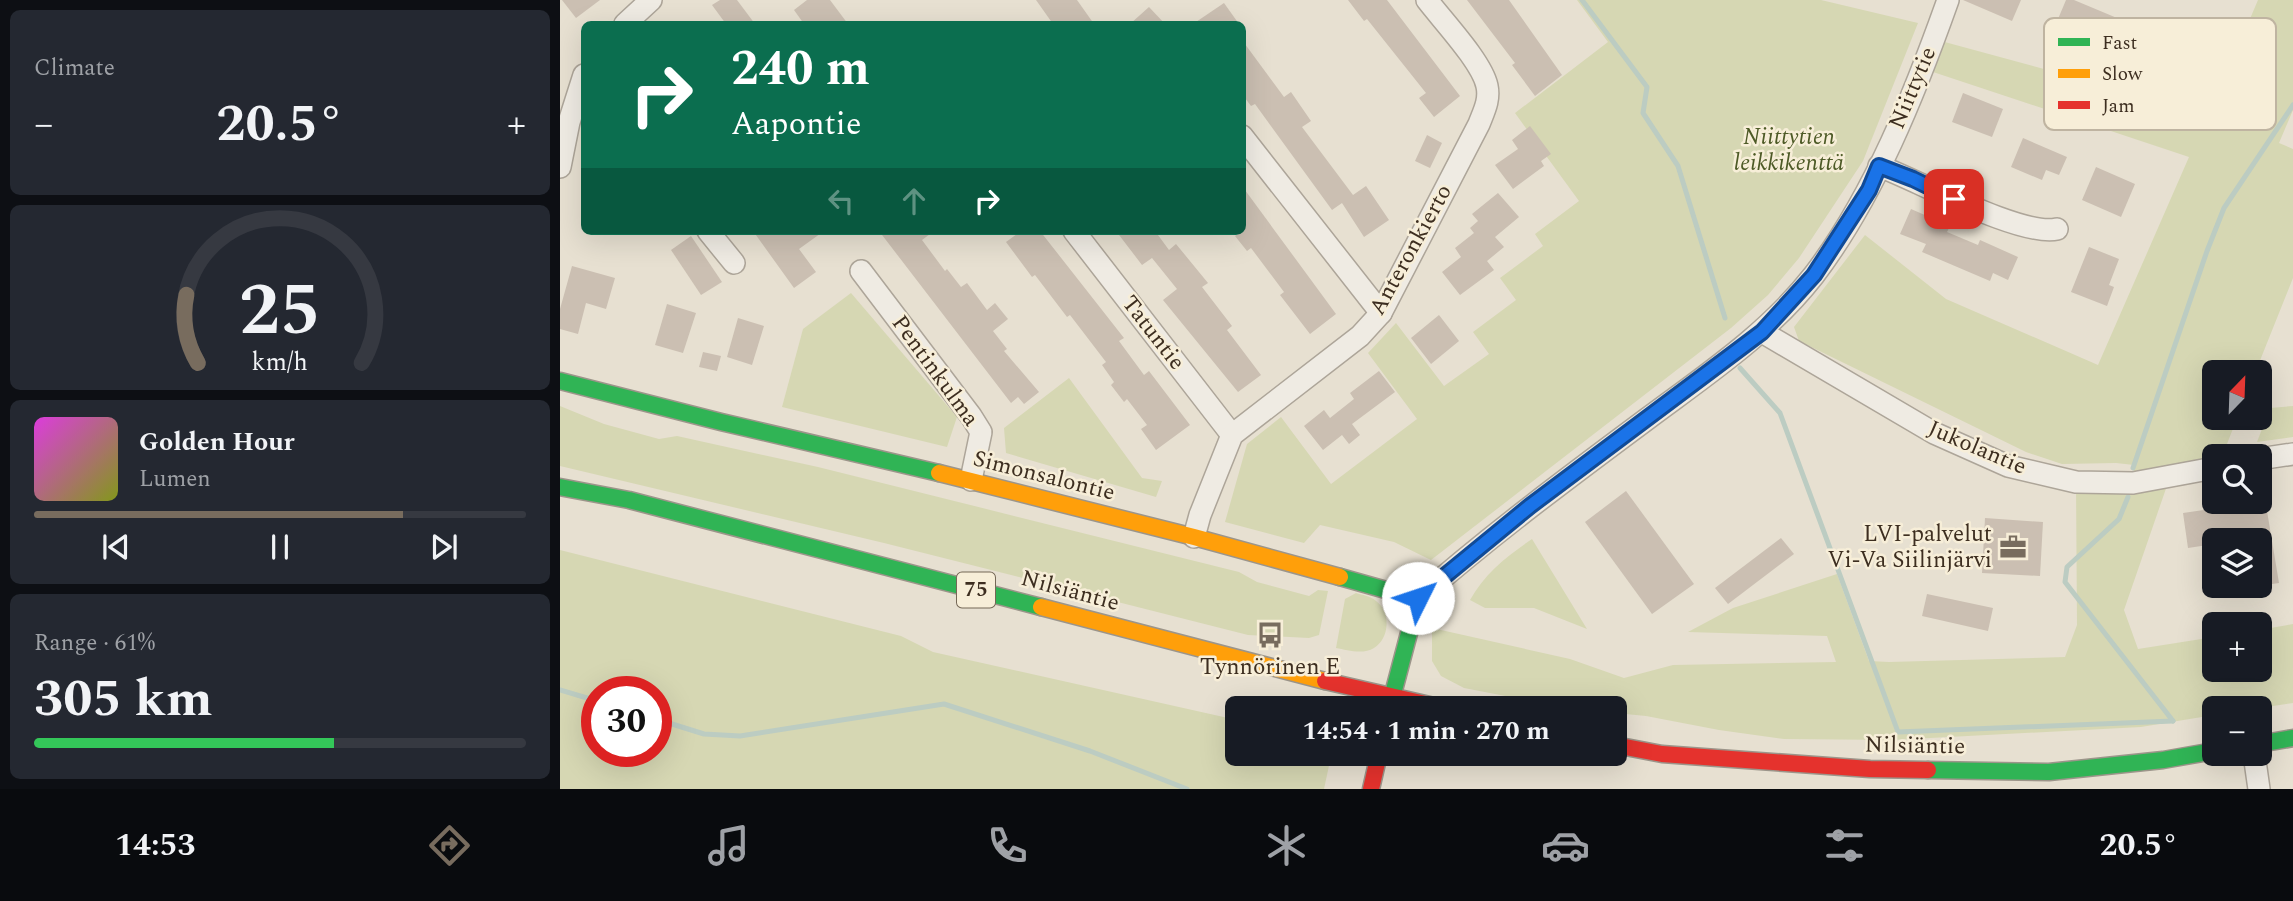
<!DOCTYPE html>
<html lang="en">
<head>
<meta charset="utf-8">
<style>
	body { margin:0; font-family:Spectral,serif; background:#242831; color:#f1f3f6; height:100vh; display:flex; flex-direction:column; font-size:26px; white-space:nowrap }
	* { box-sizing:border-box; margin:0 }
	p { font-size:23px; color:#9ea1a6 }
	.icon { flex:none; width:38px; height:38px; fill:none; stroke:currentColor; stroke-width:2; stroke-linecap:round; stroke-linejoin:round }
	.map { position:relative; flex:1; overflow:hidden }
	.details { display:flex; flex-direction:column; gap:10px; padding:10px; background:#0d0f14; width:560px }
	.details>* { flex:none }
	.top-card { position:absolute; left:21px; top:21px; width:665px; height:214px; border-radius:10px; box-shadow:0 7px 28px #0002; background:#0b6e4f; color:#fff; overflow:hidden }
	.needle { width:46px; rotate:23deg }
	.buttons { position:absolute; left:1642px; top:360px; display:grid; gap:14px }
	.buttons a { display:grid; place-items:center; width:70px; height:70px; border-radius:10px; background:#171b24; box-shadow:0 7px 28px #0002; font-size:35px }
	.speed { position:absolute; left:21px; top:676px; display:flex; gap:14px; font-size:35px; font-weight:700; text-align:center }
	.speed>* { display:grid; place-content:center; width:91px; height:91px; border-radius:50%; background:#171b24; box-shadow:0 7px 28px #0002; line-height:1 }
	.speed .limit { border:10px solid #d22; background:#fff; color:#111 }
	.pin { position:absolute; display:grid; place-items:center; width:60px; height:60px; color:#fff; margin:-30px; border-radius:14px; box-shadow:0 4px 10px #0006 }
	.me { position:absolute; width:77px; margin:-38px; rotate:49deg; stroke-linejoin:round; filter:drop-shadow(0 0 5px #0008) }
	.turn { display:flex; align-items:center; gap:24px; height:147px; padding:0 35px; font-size:32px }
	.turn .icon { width:91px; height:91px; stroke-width:2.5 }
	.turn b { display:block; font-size:49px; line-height:60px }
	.lanes { display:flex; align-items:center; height:66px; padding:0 35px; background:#0003; justify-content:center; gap:35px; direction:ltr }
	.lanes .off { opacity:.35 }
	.big { font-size:52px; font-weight:700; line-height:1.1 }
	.details .tile { flex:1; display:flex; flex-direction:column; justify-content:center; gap:10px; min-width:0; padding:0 24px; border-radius:10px; background:#242831 }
	.details .dial { align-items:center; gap:0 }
	.dial svg { height:182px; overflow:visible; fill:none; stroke:#363941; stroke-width:7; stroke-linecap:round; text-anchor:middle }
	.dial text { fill:#f1f3f6; stroke:none }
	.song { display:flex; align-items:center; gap:21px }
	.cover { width:84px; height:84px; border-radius:10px; background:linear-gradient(135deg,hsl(300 70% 55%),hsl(70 70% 35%)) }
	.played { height:7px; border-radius:4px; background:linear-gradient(90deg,#786c5e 75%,#363941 75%) }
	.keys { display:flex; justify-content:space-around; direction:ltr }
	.heat { display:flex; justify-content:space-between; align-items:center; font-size:38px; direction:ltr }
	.charge { height:10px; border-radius:5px; background:linear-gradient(90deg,#34c759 61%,#363941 0) }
	.trip { position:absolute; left:665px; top:696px; width:402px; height:70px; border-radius:10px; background:#171b24; box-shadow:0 7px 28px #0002; font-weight:700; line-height:70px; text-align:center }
	.tab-bar { display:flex; height:112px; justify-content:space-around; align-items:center; background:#090b0e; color:#9ea1a6 }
	.tab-bar .icon { width:49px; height:49px }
	.tab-bar .selected { color:#786c5e }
	.tab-bar b { font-size:32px; color:#f1f3f6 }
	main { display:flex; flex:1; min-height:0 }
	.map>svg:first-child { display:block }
	.green { fill:#d6d7b3; fill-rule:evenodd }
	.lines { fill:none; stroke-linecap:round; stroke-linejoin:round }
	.stream { stroke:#bcccc2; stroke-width:5 }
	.building { fill:#cbbfb2 }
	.street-casing { stroke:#ada599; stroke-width:24 }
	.fast-casing { stroke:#9c958a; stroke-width:19 }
	.slow-casing { stroke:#9c958a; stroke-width:19 }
	.jam-casing { stroke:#9c958a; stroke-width:19 }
	.street { stroke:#efebe3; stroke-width:21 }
	.fast { stroke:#30b455; stroke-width:16 }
	.slow { stroke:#ff9f0a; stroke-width:16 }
	.jam { stroke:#e5322d; stroke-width:16 }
	.route-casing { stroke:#114b97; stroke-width:18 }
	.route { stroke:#1a73e8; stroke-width:12 }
	.labels { text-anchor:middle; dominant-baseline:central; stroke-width:5; stroke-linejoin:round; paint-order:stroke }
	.shield { fill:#f7eed8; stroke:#756857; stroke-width:2 }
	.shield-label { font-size:21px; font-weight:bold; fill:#3d2e20 }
	.street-label { font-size:23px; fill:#3d2e20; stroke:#f7eed8 }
	.park-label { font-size:23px; font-style:italic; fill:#4d5a26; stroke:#f7eed8 }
	.poi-label { font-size:23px; fill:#3d2e20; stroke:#f7eed8; text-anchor:end }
	.key { fill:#f7eed8; stroke:#bfb4a1; stroke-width:2 }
	.key-label { font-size:19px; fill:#3d2e20 }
</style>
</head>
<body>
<main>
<section class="details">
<div class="tile"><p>Climate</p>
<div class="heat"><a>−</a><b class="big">20.5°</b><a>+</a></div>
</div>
<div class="tile dial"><svg viewBox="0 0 100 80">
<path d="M14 69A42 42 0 1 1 86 69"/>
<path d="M14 69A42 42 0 0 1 9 39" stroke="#786c5e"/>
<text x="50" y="56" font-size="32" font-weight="700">25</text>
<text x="50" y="72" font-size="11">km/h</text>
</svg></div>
<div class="tile">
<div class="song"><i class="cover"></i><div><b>Golden Hour</b><p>Lumen</p></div></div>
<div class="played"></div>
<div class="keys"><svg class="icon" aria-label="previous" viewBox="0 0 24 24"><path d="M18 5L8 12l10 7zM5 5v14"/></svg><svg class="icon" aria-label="pause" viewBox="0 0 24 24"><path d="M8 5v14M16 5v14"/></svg><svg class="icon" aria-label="next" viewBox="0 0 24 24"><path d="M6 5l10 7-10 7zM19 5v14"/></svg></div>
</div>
<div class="tile"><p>Range · 61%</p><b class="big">305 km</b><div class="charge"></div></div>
</section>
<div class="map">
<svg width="1733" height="789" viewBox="0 0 1733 789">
	<rect width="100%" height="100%" fill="#e7e0d1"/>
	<g class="green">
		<polygon points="1017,0 1261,0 1358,23 1303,161 1239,258 1208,295 1171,328 871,560 834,542 760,525 744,543 665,522 687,444 721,417 771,484 857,419 808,353 836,323 884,386 929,354 913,332 956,300 940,278 983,246 975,234 1019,201 955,113 1048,42"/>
		<polygon points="1698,0 1733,0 1733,110 1719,143 1733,149 1733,278 1695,373 1654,373 1654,418 1677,418 1662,457 1654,457 1654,468 1610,477 1564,610 1578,649 1654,637 1654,670 1699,670 1699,630 1733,624 1733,703 1693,709 1654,709 1654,715 1581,727 1332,740 1224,739 1159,730 1086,716 1055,713 1055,709 1007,708 904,688 881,676 872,661 872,628 1010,659 1064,678 1113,665 1276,662 1267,636 1128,632 1173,608 1277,574 1309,661 1329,662 1505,657 1517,625 1516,482 1573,482 1574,465 1556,463 1502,464 1466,452 1239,341 1234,327 1305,235 1386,299 1538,365 1629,157 1367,70 1381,41 1546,86 1647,120"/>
		<polygon points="291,293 397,417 387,447 222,407 243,329"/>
		<polygon points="509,378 582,478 602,481 596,497 446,453 444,428"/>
		<polygon points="0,406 44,424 99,439 117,436 258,467 679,572 697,582 749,596 758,590 768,591 759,635 749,638 688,635 324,543 0,466"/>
		<polygon points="1733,406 1733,437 1697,442 1710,408"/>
		<path d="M972 539 1027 629 974 608H925L910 600C925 573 947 556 972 539Z"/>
		<path d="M0 550 341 636 373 652 677 720V754H766L770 761 764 789H0ZM37 691H96V751H37Z"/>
		<path d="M796 593C802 595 811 596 816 601 831 612 830 638 814 648 803 655 787 650 776 648L785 599Z"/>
	</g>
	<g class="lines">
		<g class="stream">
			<polyline points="1022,0 1087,87 1083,113 1118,166 1165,318"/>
			<polyline points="1180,368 1220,413 1338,732 1613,721"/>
			<polyline points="1573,468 1647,251 1664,208 1733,105"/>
			<polyline points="1568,497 1559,519 1507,567 1505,582 1613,721"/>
			<polyline points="0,690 37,701"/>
			<polyline points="96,719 144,734 180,736 384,704 530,751 627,789"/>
		</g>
	</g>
	<g class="building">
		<polygon points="2,0 40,0 16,18"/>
		<polygon points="160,0 177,0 195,24 166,24 152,5"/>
		<polygon points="247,0 270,0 288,24 244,24 234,10"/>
		<polygon points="476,0 517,0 534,24 493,24"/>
		<polygon points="788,0 827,0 900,96 874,117 859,98 866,93 807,19 804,21"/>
		<polygon points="907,0 949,0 1002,75 975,96 952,65 955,63"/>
		<polygon points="1403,0 1461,0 1452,21"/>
		<polygon points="1506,0 1514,0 1557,18 1541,57 1526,51 1531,40 1511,32 1513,25 1498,19"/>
		<polygon points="664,3 679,24 633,24"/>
		<polygon points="589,7 605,24 570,24"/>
		<polygon points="682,40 724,97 731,92 751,121 742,127 793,195 806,186 829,220 804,237 782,203 772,210 695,104 691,106 682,94"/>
		<polygon points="1403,93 1443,109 1432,137 1392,122"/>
		<polygon points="970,126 991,154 981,161 984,166 953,189 935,165 958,149 952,140"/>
		<polygon points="867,135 882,143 870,168 855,161"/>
		<polygon points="1463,138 1507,157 1499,175 1486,170 1482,180 1451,167"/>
		<polygon points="1536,167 1575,184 1561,217 1522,200"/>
		<polygon points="682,186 776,314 750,334 720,295 724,292 691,248 687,251 675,236 682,231"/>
		<polygon points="938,193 959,217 935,237 944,247 927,261 934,270 900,295 882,272 901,257 895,248 914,233 910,228 918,221 912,214"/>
		<polygon points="1351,209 1390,226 1387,232 1418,245 1420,240 1458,257 1448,280 1433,273 1430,281 1362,252 1366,244 1340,234"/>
		<polygon points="193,231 264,231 239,249 256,272 234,288"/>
		<polygon points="319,231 374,231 362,240 385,271 387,269 401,287 407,283 427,310 435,303 448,319 433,331 447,349 444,351 479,392 464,404 458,397 451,403"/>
		<polygon points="461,231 480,231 564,338 559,341 584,375 589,371 630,425 596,450 581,429 587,425 567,399 564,402 551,385 554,382 542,365 546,362 510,315 507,317 475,275 472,277 446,242"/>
		<polygon points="556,231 595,231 609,250 616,244 648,283 642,287 672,326 667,330 701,375 678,392 603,300 617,289 592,258 582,265"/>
		<polygon points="131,236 162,282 141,295 111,250"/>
		<polygon points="1529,247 1559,259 1549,285 1554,287 1547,306 1511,292"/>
		<polygon points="12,266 55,278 46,309 26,303 18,334 0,329 0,309"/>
		<polygon points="107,304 136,313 123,353 95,345"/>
		<polygon points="879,315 899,341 871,364 851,338"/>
		<polygon points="178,318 204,326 192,365 167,357"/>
		<polygon points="143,352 161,356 157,371 139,367"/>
		<polygon points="819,371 835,392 792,424 800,435 789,444 782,435 763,450 744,426 764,410 770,418 794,399 790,393"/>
		<polygon points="1066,491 1134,584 1092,614 1025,522"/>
		<polygon points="1705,499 1719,583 1699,586 1699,541 1654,541 1654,544 1628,548 1623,513 1699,502 1699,500"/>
		<polygon points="1425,518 1483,522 1480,576 1422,573"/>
		<polygon points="1221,538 1234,554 1168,604 1155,588"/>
		<polygon points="1367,594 1433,608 1428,631 1362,616"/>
	</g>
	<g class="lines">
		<g class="street-casing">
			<g id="street">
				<polyline points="65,24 91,0"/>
				<polyline points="682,136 821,313"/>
				<path d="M1319 166C1359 181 1461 237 1497 229"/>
				<polyline points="0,167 9,122 24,75"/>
				<polyline points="148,231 174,263"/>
				<polyline points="514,231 672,435"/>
				<polyline points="301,271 411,416 421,432 411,480"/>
				<polyline points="1202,332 1374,433 1448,466 1516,482 1573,483 1654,468"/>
				<polyline points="1699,459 1733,454"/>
				<path d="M634 537 640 515 672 435 800 336 821 313 919 124C924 111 930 100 927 86 922 62 883 21 867 0"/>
				<path d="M858 599C931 535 1009 477 1087 419 1146 375 1208 334 1254 275 1314 196 1355 93 1388 0"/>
				<polyline points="1694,754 1699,789"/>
			</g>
		</g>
		<g class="fast-casing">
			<g id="fast">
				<polyline points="0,381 161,422 379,473"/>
				<polyline points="0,487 69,500 481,607"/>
				<polyline points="780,577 858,599 829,709"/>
				<polyline points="1699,744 1733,738"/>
				<polyline points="1368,770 1489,772 1603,760 1654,751"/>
			</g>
		</g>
		<g class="slow-casing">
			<g id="slow">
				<polyline points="379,473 634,537 780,577"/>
				<polyline points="481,607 765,681"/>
			</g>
		</g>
		<g class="jam-casing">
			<g id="jam">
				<polyline points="765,681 887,709"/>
				<polyline points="1055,745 1102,754 1310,769 1368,770"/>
				<polyline points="811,789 819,754"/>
			</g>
		</g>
		<use href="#street" class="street"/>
		<use href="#fast" class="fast"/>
		<use href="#slow" class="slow"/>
		<use href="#jam" class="jam"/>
	</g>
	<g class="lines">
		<g class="route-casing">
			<polyline id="route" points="858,598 970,506 1202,332 1254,275 1309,190 1319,166 1353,179 1394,199"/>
		</g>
		<use href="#route" class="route"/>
	</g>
	<defs>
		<g id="office-bare" transform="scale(2.1)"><path d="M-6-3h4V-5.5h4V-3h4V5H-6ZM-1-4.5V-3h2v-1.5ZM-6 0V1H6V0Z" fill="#786c5e" stroke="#f7eed8" stroke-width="2.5" paint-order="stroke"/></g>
		<g id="bus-bare" transform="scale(2.1)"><path d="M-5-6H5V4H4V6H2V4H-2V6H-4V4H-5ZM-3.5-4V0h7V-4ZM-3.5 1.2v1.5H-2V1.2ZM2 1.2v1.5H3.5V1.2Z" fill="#786c5e" stroke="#f7eed8" stroke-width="2.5" paint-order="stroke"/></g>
	</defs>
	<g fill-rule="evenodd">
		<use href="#office-bare" x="1453" y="547"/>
		<use href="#bus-bare" x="710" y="635"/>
	</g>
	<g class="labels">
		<rect class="shield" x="397" y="572.5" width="38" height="35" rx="5"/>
		<g class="shield-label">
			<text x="416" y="590">75</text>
		</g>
		<g class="street-label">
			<text transform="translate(1353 88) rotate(-67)">Niittytie</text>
			<text transform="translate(851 250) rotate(-61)">Anteronkierto</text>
			<text transform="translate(593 333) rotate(52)">Tatuntie</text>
			<text transform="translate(375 371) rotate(54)">Pentinkulma</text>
			<text transform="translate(1417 448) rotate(23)">Jukolantie</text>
			<text transform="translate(484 476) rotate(14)">Simonsalontie</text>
			<text transform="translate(510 591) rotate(15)">Nilsiäntie</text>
			<text transform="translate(1355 746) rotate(1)">Nilsiäntie</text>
		</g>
		<g class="park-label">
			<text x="1229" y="137">Niittytien<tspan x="1229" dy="26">leikkikenttä</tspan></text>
		</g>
		<g class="poi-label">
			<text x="1432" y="534">LVI-palvelut<tspan x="1432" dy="26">Vi-Va Siilinjärvi</tspan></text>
			<text x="710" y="667" text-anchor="middle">Tynnörinen E</text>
		</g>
	</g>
	<rect x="1484" y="18" width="232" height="112" rx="10" class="key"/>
	<rect x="1498" y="38" width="32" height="8" fill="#30b455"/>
	<rect x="1498" y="69" width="32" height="9" fill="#ff9f0a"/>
	<rect x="1498" y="101" width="32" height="8" fill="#e5322d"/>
	<g class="key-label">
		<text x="1542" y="49">Fast</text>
		<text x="1542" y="80">Slow</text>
		<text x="1542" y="112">Jam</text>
	</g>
</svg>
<div class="buttons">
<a><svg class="needle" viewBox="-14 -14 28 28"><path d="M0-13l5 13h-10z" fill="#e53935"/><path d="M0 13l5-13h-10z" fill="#9ea1a6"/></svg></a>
<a><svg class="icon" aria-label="search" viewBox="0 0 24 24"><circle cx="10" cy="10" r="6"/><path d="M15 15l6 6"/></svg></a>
<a><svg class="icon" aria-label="layers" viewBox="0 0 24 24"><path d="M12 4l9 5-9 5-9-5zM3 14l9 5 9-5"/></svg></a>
<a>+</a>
<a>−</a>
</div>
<div class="speed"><div class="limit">30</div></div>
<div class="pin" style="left:1394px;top:199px;background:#d93025"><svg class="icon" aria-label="arrive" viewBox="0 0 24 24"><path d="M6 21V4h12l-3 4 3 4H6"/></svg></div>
<svg class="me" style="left:858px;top:598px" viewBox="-20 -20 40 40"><circle r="19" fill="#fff"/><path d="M0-13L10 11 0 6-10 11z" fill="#1a73e8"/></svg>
<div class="trip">14:54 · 1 min · 270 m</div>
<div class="top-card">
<div class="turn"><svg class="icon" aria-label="right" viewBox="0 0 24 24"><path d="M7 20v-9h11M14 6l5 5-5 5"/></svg><div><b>240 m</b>Aapontie</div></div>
<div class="lanes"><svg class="icon off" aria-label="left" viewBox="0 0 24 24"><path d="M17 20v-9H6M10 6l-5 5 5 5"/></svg><svg class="icon off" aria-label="ahead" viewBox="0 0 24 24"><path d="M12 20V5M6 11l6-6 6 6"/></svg><svg class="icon" aria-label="right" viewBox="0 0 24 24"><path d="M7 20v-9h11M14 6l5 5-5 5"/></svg></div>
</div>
</div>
</main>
<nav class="tab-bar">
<b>14:53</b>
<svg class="icon selected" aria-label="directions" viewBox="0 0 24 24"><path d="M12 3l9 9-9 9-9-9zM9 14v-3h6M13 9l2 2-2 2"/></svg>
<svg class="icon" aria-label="music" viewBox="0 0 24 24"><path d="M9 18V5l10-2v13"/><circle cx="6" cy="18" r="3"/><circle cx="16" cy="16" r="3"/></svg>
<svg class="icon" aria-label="phone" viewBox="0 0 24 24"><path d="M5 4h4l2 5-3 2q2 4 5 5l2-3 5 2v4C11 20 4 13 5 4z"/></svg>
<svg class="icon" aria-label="climate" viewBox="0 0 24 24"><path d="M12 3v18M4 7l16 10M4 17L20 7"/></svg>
<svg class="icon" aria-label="car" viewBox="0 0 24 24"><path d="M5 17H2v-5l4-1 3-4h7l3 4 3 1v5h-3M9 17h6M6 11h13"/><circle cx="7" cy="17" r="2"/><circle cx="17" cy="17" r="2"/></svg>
<svg class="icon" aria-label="filters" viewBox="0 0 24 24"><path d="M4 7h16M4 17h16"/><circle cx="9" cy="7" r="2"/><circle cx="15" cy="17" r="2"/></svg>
<b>20.5°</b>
</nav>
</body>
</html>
